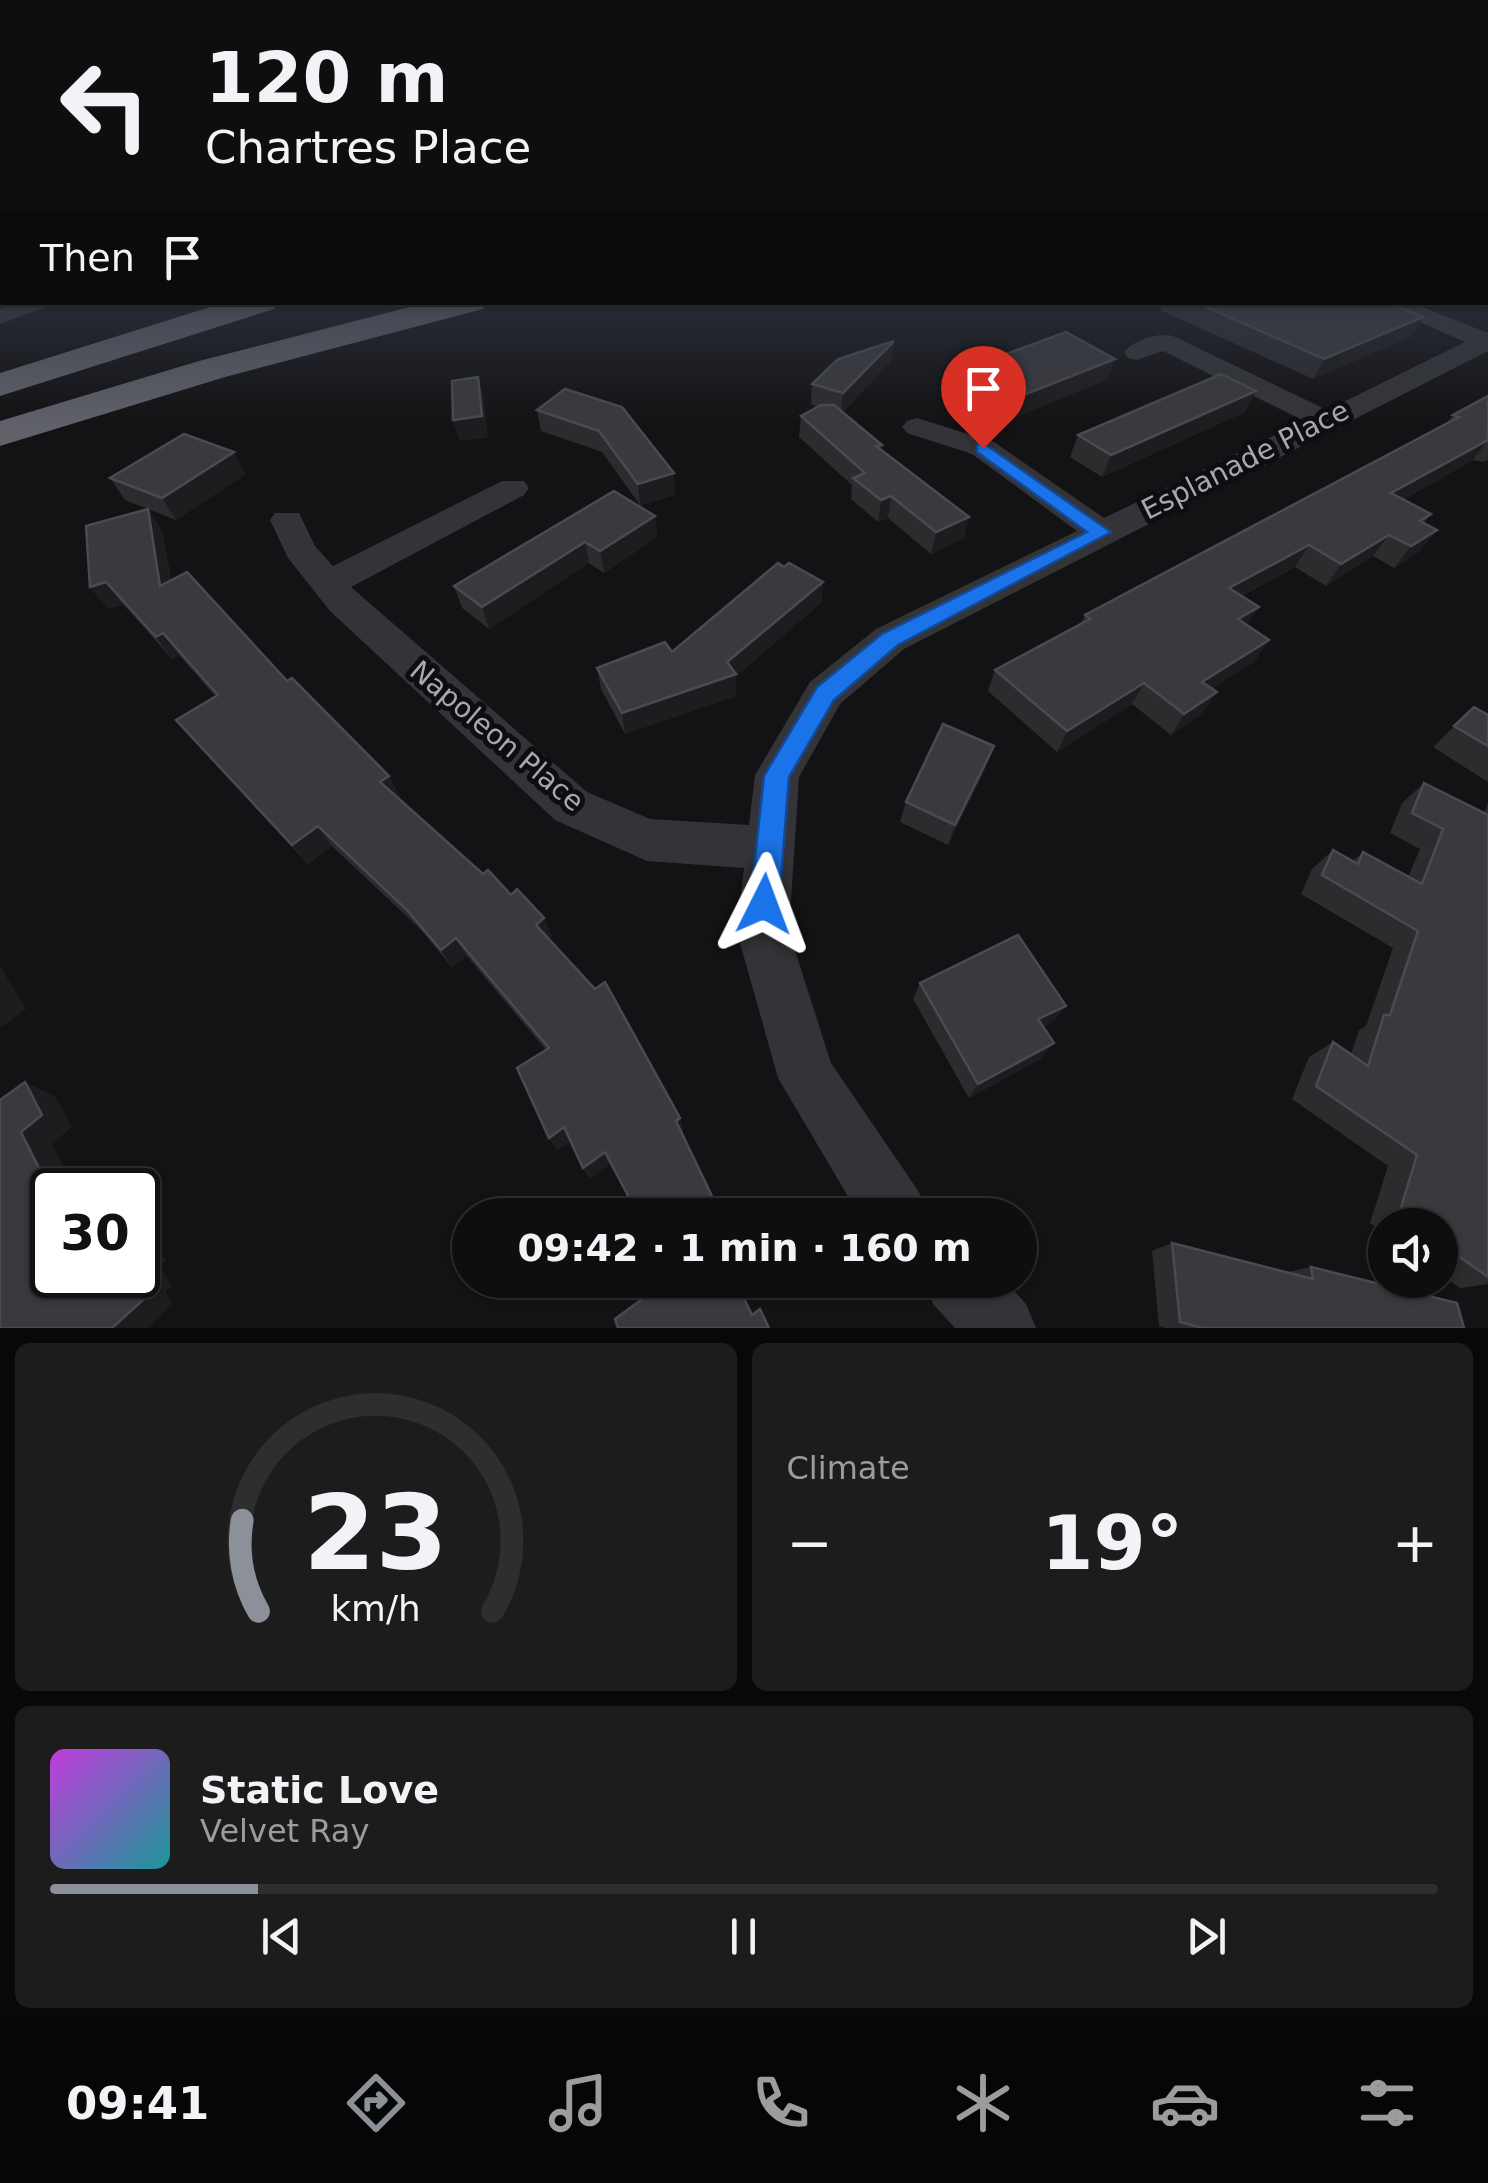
<!DOCTYPE html>
<html lang="en">
<head>
<meta charset="utf-8">
<style>
	body { margin:0; font-family:"DejaVu Sans",sans-serif; background:#1c1c1d; color:#f1f3f6; height:100vh; display:flex; flex-direction:column; font-size:38px; white-space:nowrap }
	* { box-sizing:border-box; margin:0 }
	p { font-size:32px; color:#9b9c9e }
	.icon { flex:none; width:55px; height:55px; fill:none; stroke:currentColor; stroke-width:2; stroke-linecap:round; stroke-linejoin:round }
	.map { position:relative; height:1328px; overflow:hidden }
	.drawer { display:flex; flex-direction:column; gap:15px; padding:15px; background:#080808; flex:1 }
	.drawer>* { flex:none }
	.hud { position:absolute; left:0px; top:0px; width:1490px; height:305px; box-shadow:0 2px 8px #0004,0 0 0 2px #2e2e2f; background:#0e0e0f; color:#f1f3f6; overflow:hidden }
	.tools { position:absolute; left:1368px; top:1208px; display:grid; gap:20px }
	.tools a { display:grid; place-items:center; width:90px; height:90px; border-radius:50%; background:#0e0e0f; box-shadow:0 2px 8px #0004,0 0 0 2px #2e2e2f; font-size:50px }
	.speed { position:absolute; left:30px; top:1168px; display:flex; gap:20px; font-size:50px; font-weight:700; text-align:center }
	.speed>* { display:grid; place-content:center; width:130px; height:130px; border-radius:50%; background:#0e0e0f; box-shadow:0 2px 8px #0004,0 0 0 2px #2e2e2f; line-height:1 }
	.speed .limit { border:5px solid #111; border-radius:15px; background:#fff; color:#111 }
	.pin { position:absolute; display:grid; place-items:center; width:85px; height:85px; color:#fff; margin:-102px -42px; border-radius:50% 50% 50% 0; rotate:-45deg; box-shadow:0 0 10px #0007 }
	.pin .icon { rotate:45deg }
	.me { position:absolute; width:110px; margin:-55px; rotate:3deg; stroke-linejoin:round; filter:drop-shadow(0 0 8px #0008) }
	.turn { display:flex; align-items:center; gap:35px; height:210px; padding:0 40px; font-size:45px }
	.turn .icon { width:130px; height:130px; stroke-width:2.5 }
	.turn b { display:block; font-size:70px; line-height:85px }
	.then { display:flex; align-items:center; height:95px; padding:0 40px; background:#0003; gap:20px; font-size:38px }
	.big { font-size:75px; font-weight:800; line-height:1.1 }
	.drawer .card { flex:1; display:flex; flex-direction:column; justify-content:center; gap:15px; min-width:0; padding:0 35px; border-radius:15px; background:#1c1c1d }
	.drawer .dial { align-items:center; gap:0 }
	.dial svg { height:260px; overflow:visible; fill:none; stroke:#2e2e2f; stroke-width:7; stroke-linecap:round; text-anchor:middle }
	.dial text { fill:#f1f3f6; stroke:none }
	.song { display:flex; align-items:center; gap:30px }
	.cover { width:120px; height:120px; border-radius:15px; background:linear-gradient(135deg,hsl(290 70% 55%),hsl(180 70% 35%)) }
	.played { height:10px; border-radius:5px; background:linear-gradient(90deg,#8c9099 15%,#2e2e2f 15%) }
	.keys { display:flex; justify-content:space-around; direction:ltr }
	.heat { display:flex; justify-content:space-between; align-items:center; font-size:55px; direction:ltr }
	.drawer .tiles { flex:1; display:grid; gap:15px; grid-template-columns:1fr 1fr }
	.card:last-child { grid-column:span 2 }
	.trip { position:absolute; left:452px; top:1198px; width:585px; height:100px; border-radius:50px; background:#0e0e0f; box-shadow:0 2px 8px #0004,0 0 0 2px #2e2e2f; font-weight:800; line-height:100px; text-align:center }
	.menu { display:flex; height:160px; justify-content:space-around; align-items:center; background:#060606; color:#9b9c9e }
	.menu .icon { width:70px; height:70px }
	.menu .active { color:#8c9099 }
	.menu b { font-size:45px; color:#f1f3f6 }
	.map>svg:first-child { display:block }
	.lines { fill:none; stroke-linecap:round; stroke-linejoin:round }
	.minor { fill:#343438; fill-rule:evenodd }
	.motorway { fill:#606169; fill-rule:evenodd }
	.wall { fill:#2c2c2f }
	.shaded-wall { fill:#1d1c1e }
	.building { fill:#393a3d; stroke:#4a4b50; stroke-width:2.5 }
	.route { fill:#1a73e8; stroke:#114b97; stroke-width:2.5 }
	.labels { text-anchor:middle; dominant-baseline:central; stroke-width:10; stroke-linejoin:round; paint-order:stroke }
	.street-label { font-size:28px; fill:#a5a8b3; stroke:#0e0d0f }
</style>
</head>
<body>
<div class="map">
<svg width="1488" height="1328" viewBox="0 0 1488 1328">
	<rect width="100%" height="100%" fill="#131214"/>
	<g class="lines">
		<g class="minor">
			<polygon points="21,302 59,302 0,324 0,309"/>
			<path d="M1375 302H1410L1488 333V351L904 649 840 704 799 777 789 932 831 1063 919 1192 928 1215H859L778 1078 737 932 744 868 647 861 555 820 330 611 288 558 270 520 275 513H299L315 546 333 566 502 481H524L529 488 524 495 351 587 587 792 650 819 749 825 755 775 810 682 876 629 1077 531 972 454 907 433 902 427 907 421 917 418 994 442 1104 518 1304 421 1163 351 1137 360 1128 358 1124 352C1134 340 1158 332 1173 336L1327 410 1465 342Z"/>
			<polygon points="924,1280 1004,1280 1026,1304 1036,1328 955,1328 933,1304"/>
		</g>
		<g class="motorway">
			<polygon points="226,302 278,302 274,309 0,396 0,373"/>
			<polygon points="429,302 487,302 483,309 225,377 0,446 0,421 199,361"/>
		</g>
	</g>
	<g class="wall">
		<polygon points="1163,302 1409,302 1405,310 1423,317 1411,336 1313,379 1160,310"/>
		<polygon points="1421,302 1449,302 1433,307"/>
		<polygon points="894,341 891,361 843,412 882,445 881,450 969,517 964,538 931,554 888,518 878,522 851,499 852,485 799,437 801,416 818,407 811,404 812,384"/>
		<polygon points="968,368 1108,379 1011,419 963,389"/>
		<polygon points="565,389 674,473 675,495 640,505 602,452 541,431 537,410"/>
		<polygon points="1488,396 1488,460 1484,462 1473,460 1403,500 1431,514 1424,523 1420,551 1394,568 1373,556 1326,586 1295,567 1242,596 1247,625 1269,640 1254,662 1212,688 1203,713 1171,735 1132,704 1057,752 988,691 995,670 1081,623 1085,615 1447,423 1453,415"/>
		<polygon points="1245,412 1102,477 1070,457 1078,435"/>
		<polygon points="246,474 176,520 148,509 162,531 171,580 287,681 389,776 400,796 398,798 552,936 549,939 680,1118 683,1130 635,1209 611,1163 590,1179 570,1141 557,1150 549,1138 546,1050 467,956 452,967 420,929 332,846 308,864 194,741 176,720 216,697 179,655 172,659 123,604 108,609 90,587 148,509 125,500 110,478"/>
		<polygon points="655,516 657,537 604,573 589,563 489,629 462,608 454,586"/>
		<polygon points="823,582 821,603 736,676 736,696 625,734 601,689 597,668 672,652"/>
		<polygon points="1474,707 1488,715 1488,782 1433,747"/>
		<polygon points="986,767 948,845 900,822 906,802"/>
		<polygon points="1424,783 1484,813 1488,802 1488,1284 1460,1288 1440,1274 1440,1225 1385,1225 1385,1234 1370,1223 1388,1166 1292,1099 1309,1057 1333,1042 1351,1054 1359,1030 1366,1026 1393,948 1301,894 1312,869 1333,850 1353,861 1363,852 1408,877 1420,849 1390,833 1402,803"/>
		<polygon points="920,983 1053,1022 1043,1026 1042,1058 969,1098 913,999"/>
		<polygon points="1172,1243 1288,1272 1311,1267 1464,1328 1165,1328 1159,1326 1152,1251"/>
	</g>
	<g class="shaded-wall">
		<polygon points="0,262 2,262 2,295 0,296"/>
		<polygon points="1397,302 1409,302 1400,317 1391,304"/>
		<polygon points="1423,317 1411,336 1313,379 1324,359"/>
		<polygon points="894,341 891,361 841,414 843,393"/>
		<polygon points="1115,359 1108,379 1011,419 1016,398"/>
		<polygon points="478,377 484,398 488,438 459,441 453,420"/>
		<polygon points="1256,391 1245,412 1102,477 1111,455"/>
		<polygon points="1488,440 1473,460 1376,515 1391,493"/>
		<polygon points="234,452 246,474 176,520 162,498"/>
		<polygon points="674,473 675,495 640,505 638,484"/>
		<polygon points="891,496 888,518 878,522 881,500"/>
		<polygon points="148,509 162,531 175,607 160,586"/>
		<polygon points="655,516 657,537 604,573 600,551"/>
		<polygon points="969,517 964,538 931,554 936,532"/>
		<polygon points="1437,530 1420,551 1394,568 1411,546"/>
		<polygon points="1389,535 1373,556 1326,586 1341,564"/>
		<polygon points="585,542 589,563 489,629 482,607"/>
		<polygon points="1309,545 1295,567 1216,609 1229,588"/>
		<polygon points="106,582 123,604 108,609 90,587"/>
		<polygon points="823,582 821,603 736,676 736,696 625,734 622,713 727,662"/>
		<polygon points="1259,607 1245,629 1238,619"/>
		<polygon points="163,633 179,655 172,659 156,637"/>
		<polygon points="1269,640 1254,662 1189,703 1202,682"/>
		<polygon points="1144,683 1132,704 1057,752 1067,731"/>
		<polygon points="1217,692 1203,713 1171,735 1184,714"/>
		<polygon points="994,746 986,767 948,845 955,825"/>
		<polygon points="389,776 400,796 392,802 380,782"/>
		<polygon points="318,826 332,846 308,864 292,845"/>
		<polygon points="544,918 552,936 544,943 536,925"/>
		<polygon points="456,938 467,956 452,967 441,950"/>
		<polygon points="0,966 26,1009 0,1028"/>
		<polygon points="1066,1006 1053,1022 1027,1034 1038,1019"/>
		<polygon points="1054,1043 1042,1058 969,1098 978,1084"/>
		<polygon points="25,1082 55,1096 72,1127 52,1144 76,1190 52,1190 52,1194 21,1132"/>
		<polygon points="680,1118 683,1130 679,1133 676,1121"/>
		<polygon points="564,1127 572,1139 557,1150 549,1138"/>
		<polygon points="605,1152 611,1163 590,1179 583,1168"/>
		<polygon points="138,1228 151,1232 166,1261 160,1266 172,1286 166,1292 173,1304 147,1328 112,1328 137,1286"/>
	</g>
	<g class="building">
		<rect x="0" y="240" width="2" height="22"/>
		<polygon points="1195,302 1397,302 1391,304 1423,317 1324,359"/>
		<polygon points="1066,332 1115,359 1016,398 968,368"/>
		<polygon points="894,341 843,393 812,384 838,359"/>
		<polygon points="1221,374 1256,391 1111,455 1078,435"/>
		<polygon points="478,377 482,416 453,420 452,381"/>
		<polygon points="565,389 622,407 674,473 638,484 599,431 537,410"/>
		<polygon points="1488,396 1488,440 1391,493 1431,514 1420,521 1437,530 1411,546 1389,535 1341,564 1309,545 1229,588 1259,607 1238,619 1269,640 1202,682 1217,692 1184,714 1144,683 1067,731 995,670 1090,619 1085,615 1459,417 1453,415"/>
		<polygon points="821,405 834,405 882,445 876,446 969,517 936,532 891,496 881,500 853,478 865,473 801,416"/>
		<polygon points="184,434 234,452 162,498 110,478"/>
		<polygon points="614,491 655,516 600,551 585,542 482,607 454,586"/>
		<polygon points="148,509 160,586 187,572 287,681 292,678 389,776 380,782 483,874 488,870 511,895 517,889 544,918 536,925 595,989 605,982 680,1118 676,1121 721,1215 626,1215 635,1209 605,1152 583,1168 564,1127 549,1138 517,1068 549,1048 456,938 441,950 408,911 318,826 292,845 176,720 218,695 163,633 156,637 106,582 90,587 86,526"/>
		<polygon points="778,563 784,567 789,563 823,582 727,662 736,674 622,713 597,668 665,642 672,652"/>
		<polygon points="1474,707 1488,715 1488,746 1454,726"/>
		<polygon points="943,724 994,746 955,825 906,802"/>
		<polygon points="1424,783 1488,815 1488,1277 1440,1243 1440,1225 1415,1225 1399,1214 1417,1155 1316,1086 1333,1042 1368,1066 1384,1015 1390,1015 1418,931 1322,875 1333,850 1358,864 1363,852 1422,884 1443,829 1412,813"/>
		<polygon points="1018,935 1066,1006 1038,1019 1054,1043 978,1084 920,983"/>
		<polygon points="25,1082 42,1115 21,1132 52,1194 52,1275 138,1275 138,1270 143,1280 137,1286 144,1299 112,1328 0,1328 0,1100"/>
		<polygon points="1172,1243 1313,1279 1311,1267 1457,1303 1464,1328 1202,1328 1180,1322"/>
		<polygon points="638,1280 735,1280 752,1315 760,1309 769,1328 618,1328 615,1319 645,1297"/>
	</g>
	<linearGradient id="sky" x2="0" y2="1"><stop stop-color="#0a0a0b"/><stop offset="0.56" stop-color="#333945"/><stop offset="1" stop-color="#333945" stop-opacity="0"/></linearGradient>
	<rect width="1488" height="426" fill="url(#sky)"/>
	<polygon class="route" points="983,443 1111,532 898,645 834,700 789,777 779,904 774,913 764,917 754,913 750,904 764,776 817,687 882,634 1087,532 977,452 977,444"/>
	<g class="labels">
		<g class="street-label">
			<text transform="translate(1245 460) rotate(-27)">Esplanade Place</text>
			<text transform="translate(497 736) rotate(40)">Napoleon Place</text>
		</g>
	</g>
</svg>
<div class="tools">
<a><svg class="icon" aria-label="sound" viewBox="0 0 24 24"><path d="M4 9h4l5-4v14l-5-4H4zM17 9q2 3 0 6"/></svg></a>
</div>
<div class="speed"><div class="limit">30</div></div>
<div class="pin" style="left:983px;top:448px;background:#d93025"><svg class="icon" aria-label="arrive" viewBox="0 0 24 24"><path d="M6 21V4h12l-3 4 3 4H6"/></svg></div>
<svg class="me" style="left:764px;top:904px" viewBox="-20 -20 40 40"><path d="M0-17L14 15 0 8-14 15z" fill="#1a73e8" stroke="#fff" stroke-width="4"/></svg>
<div class="trip">09:42 · 1 min · 160 m</div>
<div class="hud">
<div class="turn"><svg class="icon" aria-label="left" viewBox="0 0 24 24"><path d="M17 20v-9H6M10 6l-5 5 5 5"/></svg><div><b>120 m</b>Chartres Place</div></div>
<div class="then">Then<svg class="icon" aria-label="arrive" viewBox="0 0 24 24"><path d="M6 21V4h12l-3 4 3 4H6"/></svg></div>
</div>
</div>
<section class="drawer">
<div class="tiles">
<div class="card dial"><svg viewBox="0 0 100 80">
<path d="M14 69A42 42 0 1 1 86 69"/>
<path d="M14 69A42 42 0 0 1 9 41" stroke="#8c9099"/>
<text x="50" y="56" font-size="32" font-weight="700">23</text>
<text x="50" y="72" font-size="11">km/h</text>
</svg></div>
<div class="card"><p>Climate</p>
<div class="heat"><a>−</a><b class="big">19°</b><a>+</a></div>
</div>
<div class="card">
<div class="song"><i class="cover"></i><div><b>Static Love</b><p>Velvet Ray</p></div></div>
<div class="played"></div>
<div class="keys"><svg class="icon" aria-label="previous" viewBox="0 0 24 24"><path d="M18 5L8 12l10 7zM5 5v14"/></svg><svg class="icon" aria-label="pause" viewBox="0 0 24 24"><path d="M8 5v14M16 5v14"/></svg><svg class="icon" aria-label="next" viewBox="0 0 24 24"><path d="M6 5l10 7-10 7zM19 5v14"/></svg></div>
</div>
</div>
</section>
<nav class="menu">
<b>09:41</b>
<svg class="icon active" aria-label="directions" viewBox="0 0 24 24"><path d="M12 3l9 9-9 9-9-9zM9 14v-3h6M13 9l2 2-2 2"/></svg>
<svg class="icon" aria-label="music" viewBox="0 0 24 24"><path d="M9 18V5l10-2v13"/><circle cx="6" cy="18" r="3"/><circle cx="16" cy="16" r="3"/></svg>
<svg class="icon" aria-label="phone" viewBox="0 0 24 24"><path d="M5 4h4l2 5-3 2q2 4 5 5l2-3 5 2v4C11 20 4 13 5 4z"/></svg>
<svg class="icon" aria-label="climate" viewBox="0 0 24 24"><path d="M12 3v18M4 7l16 10M4 17L20 7"/></svg>
<svg class="icon" aria-label="car" viewBox="0 0 24 24"><path d="M5 17H2v-5l4-1 3-4h7l3 4 3 1v5h-3M9 17h6M6 11h13"/><circle cx="7" cy="17" r="2"/><circle cx="17" cy="17" r="2"/></svg>
<svg class="icon" aria-label="filters" viewBox="0 0 24 24"><path d="M4 7h16M4 17h16"/><circle cx="9" cy="7" r="2"/><circle cx="15" cy="17" r="2"/></svg>
</nav>
</body>
</html>
